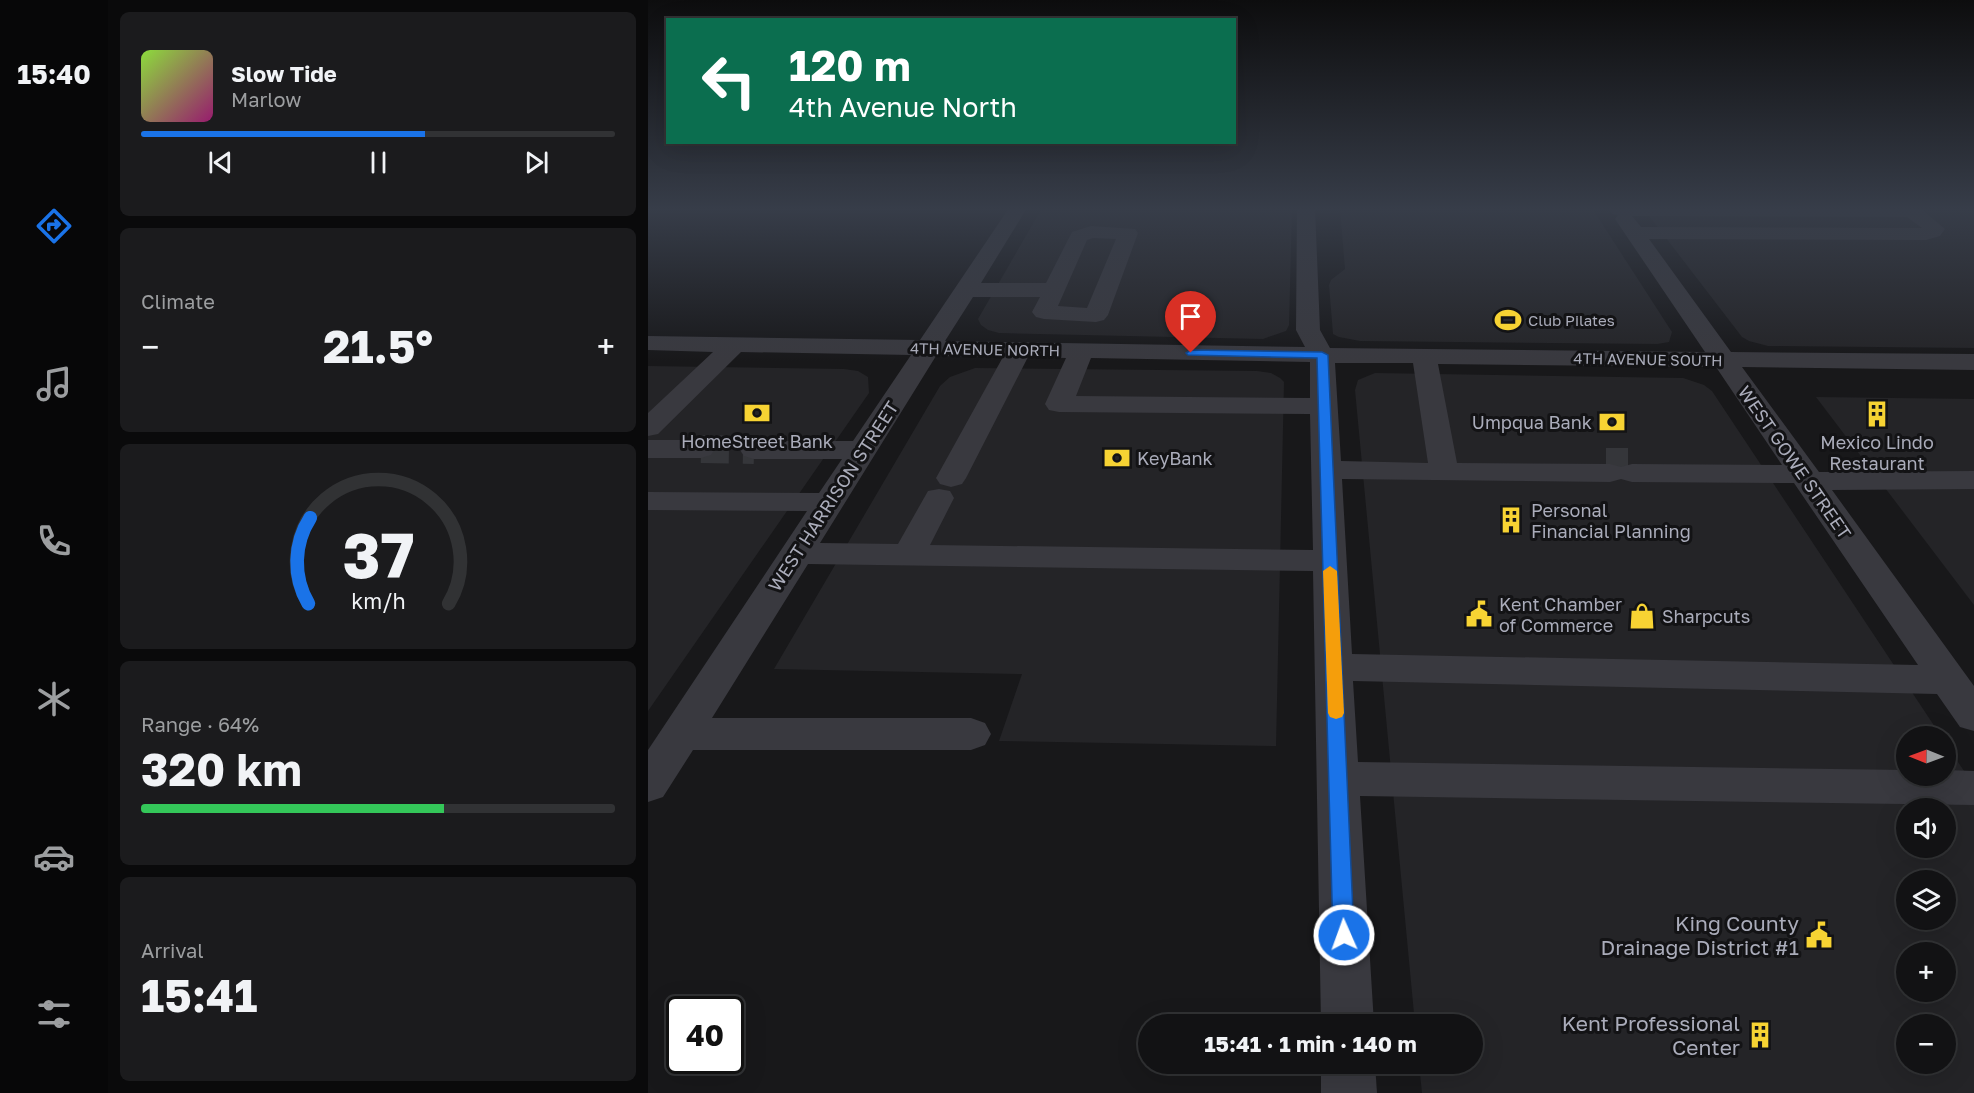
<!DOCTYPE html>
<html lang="en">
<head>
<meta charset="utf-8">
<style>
	body { margin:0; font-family:"Golos Text",sans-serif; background:#1b1b1d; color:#f1f3f6; height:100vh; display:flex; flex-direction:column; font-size:22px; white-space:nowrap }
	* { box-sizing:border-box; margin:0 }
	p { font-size:20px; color:#9c9ea0 }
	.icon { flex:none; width:33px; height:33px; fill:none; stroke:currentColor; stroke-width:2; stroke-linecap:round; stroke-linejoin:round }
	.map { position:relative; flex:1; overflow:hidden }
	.details { display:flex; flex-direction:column; gap:12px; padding:12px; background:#0a0a0b; width:540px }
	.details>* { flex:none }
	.hud { position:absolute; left:18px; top:18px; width:570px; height:126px; border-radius:0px; box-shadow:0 6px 24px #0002,0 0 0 2px #313234; background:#0b6e4f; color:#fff; overflow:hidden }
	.needle { width:39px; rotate:271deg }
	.tools { position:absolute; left:1248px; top:726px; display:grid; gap:12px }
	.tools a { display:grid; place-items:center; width:60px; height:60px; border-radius:50%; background:#121214; box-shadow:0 6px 24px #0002,0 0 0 2px #313234; font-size:30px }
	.speed { position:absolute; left:18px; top:996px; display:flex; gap:12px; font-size:30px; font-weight:700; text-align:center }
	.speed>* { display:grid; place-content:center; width:78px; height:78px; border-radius:50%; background:#121214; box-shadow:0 6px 24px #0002,0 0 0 2px #313234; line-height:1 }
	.speed .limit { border:3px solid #111; border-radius:9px; background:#fff; color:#111 }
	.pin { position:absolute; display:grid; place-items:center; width:51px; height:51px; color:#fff; margin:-62px -26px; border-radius:50% 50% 50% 0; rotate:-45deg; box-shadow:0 0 6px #0007 }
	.pin .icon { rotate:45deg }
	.me { position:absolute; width:66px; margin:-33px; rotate:358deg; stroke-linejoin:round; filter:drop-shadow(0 0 4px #0008) }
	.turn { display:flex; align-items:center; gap:21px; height:126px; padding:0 24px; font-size:27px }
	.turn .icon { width:78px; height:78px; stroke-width:2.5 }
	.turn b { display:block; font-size:42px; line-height:51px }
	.big { font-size:45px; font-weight:700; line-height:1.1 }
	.details .card { flex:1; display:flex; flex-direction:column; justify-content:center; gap:9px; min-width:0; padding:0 21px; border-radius:9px; background:#1b1b1d }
	.details .dial { align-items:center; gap:0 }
	.dial svg { height:156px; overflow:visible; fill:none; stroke:#313234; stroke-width:7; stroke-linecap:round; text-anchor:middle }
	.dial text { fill:#f1f3f6; stroke:none }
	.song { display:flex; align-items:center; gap:18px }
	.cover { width:72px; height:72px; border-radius:9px; background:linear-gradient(135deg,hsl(90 70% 55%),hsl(320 70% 35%)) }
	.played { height:6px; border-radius:3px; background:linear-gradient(90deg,#1a73e8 60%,#313234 60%) }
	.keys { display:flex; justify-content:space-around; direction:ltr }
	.heat { display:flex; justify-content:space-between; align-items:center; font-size:33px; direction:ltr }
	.charge { height:9px; border-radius:4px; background:linear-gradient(90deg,#34c759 64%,#313234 0) }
	.trip { position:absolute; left:490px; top:1014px; width:345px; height:60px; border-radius:30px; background:#121214; box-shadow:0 6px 24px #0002,0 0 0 2px #313234; font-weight:700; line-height:60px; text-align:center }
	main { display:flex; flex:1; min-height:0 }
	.tab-bar { display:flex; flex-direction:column; width:108px; justify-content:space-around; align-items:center; background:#070708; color:#9c9ea0 }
	.tab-bar .icon { width:42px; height:42px }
	.tab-bar .selected { color:#1a73e8 }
	.tab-bar b { font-size:27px; color:#f1f3f6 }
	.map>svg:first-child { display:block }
	.built { fill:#242427; fill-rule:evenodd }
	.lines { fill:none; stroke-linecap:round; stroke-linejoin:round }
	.minor-tunnel { stroke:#35363a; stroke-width:28; stroke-dasharray:28 14; stroke-linecap:butt }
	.minor { fill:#39393f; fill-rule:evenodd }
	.route { fill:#1a73e8; stroke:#114b97; stroke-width:1.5 }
	.slow { fill:#f59e0b }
	.labels { text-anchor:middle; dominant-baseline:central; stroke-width:6; stroke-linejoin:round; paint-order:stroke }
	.far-poi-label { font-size:15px; fill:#aaacba; stroke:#131315; text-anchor:start }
	.far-street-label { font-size:15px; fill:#aaacba; stroke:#131315 }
	.poi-label { font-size:18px; fill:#aaacba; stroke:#131315; text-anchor:start }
	.street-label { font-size:18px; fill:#aaacba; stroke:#131315 }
	.near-poi-label { font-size:21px; fill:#aaacba; stroke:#131315; text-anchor:end }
</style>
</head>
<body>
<main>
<nav class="tab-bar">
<b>15:40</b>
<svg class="icon selected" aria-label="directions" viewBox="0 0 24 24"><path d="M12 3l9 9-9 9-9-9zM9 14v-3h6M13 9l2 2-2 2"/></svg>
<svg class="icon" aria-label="music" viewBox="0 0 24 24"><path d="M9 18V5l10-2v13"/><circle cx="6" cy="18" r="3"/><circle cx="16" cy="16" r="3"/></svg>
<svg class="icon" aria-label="phone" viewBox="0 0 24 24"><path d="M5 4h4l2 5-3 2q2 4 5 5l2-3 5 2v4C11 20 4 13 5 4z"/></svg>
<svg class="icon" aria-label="climate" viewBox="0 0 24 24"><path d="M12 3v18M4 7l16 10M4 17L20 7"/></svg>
<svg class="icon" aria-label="car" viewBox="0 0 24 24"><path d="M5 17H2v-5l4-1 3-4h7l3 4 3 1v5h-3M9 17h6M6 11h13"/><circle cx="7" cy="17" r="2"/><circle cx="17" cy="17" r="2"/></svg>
<svg class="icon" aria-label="filters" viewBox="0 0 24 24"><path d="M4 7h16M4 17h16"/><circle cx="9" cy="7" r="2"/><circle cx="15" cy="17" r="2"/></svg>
</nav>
<section class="details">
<div class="card">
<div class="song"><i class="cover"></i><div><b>Slow Tide</b><p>Marlow</p></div></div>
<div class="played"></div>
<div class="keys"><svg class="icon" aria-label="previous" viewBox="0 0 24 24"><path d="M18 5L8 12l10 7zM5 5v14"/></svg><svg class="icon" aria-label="pause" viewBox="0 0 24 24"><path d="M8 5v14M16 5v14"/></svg><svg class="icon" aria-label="next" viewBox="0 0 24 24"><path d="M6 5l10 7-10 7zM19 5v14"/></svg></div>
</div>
<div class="card"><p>Climate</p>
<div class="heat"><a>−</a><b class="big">21.5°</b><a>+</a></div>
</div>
<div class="card dial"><svg viewBox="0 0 100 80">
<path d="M14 69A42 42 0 1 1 86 69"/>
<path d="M14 69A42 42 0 0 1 15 25" stroke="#1a73e8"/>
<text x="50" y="56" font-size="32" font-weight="700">37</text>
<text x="50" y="72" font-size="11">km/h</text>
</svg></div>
<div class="card"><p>Range · 64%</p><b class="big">320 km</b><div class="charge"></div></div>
<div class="card"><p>Arrival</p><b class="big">15:41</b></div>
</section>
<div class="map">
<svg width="1326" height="1093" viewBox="0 0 1326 1093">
	<rect width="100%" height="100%" fill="#18181a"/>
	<g class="built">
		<polygon points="394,208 644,208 641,325 638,331 615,339 351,333 340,330 333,325 330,319"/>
		<polygon points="692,208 944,208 1024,332 1021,342 1009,344 712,341 691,337 685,334 681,285 683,280 697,269"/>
		<polygon points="995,208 1326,208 1326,348 1120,346 1101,341 1094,337"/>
		<polygon points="0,366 196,369 210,371 220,377 221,393 0,711"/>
		<polygon points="327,368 609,371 623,373 632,378 636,382 628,746 351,741 374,674 126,669 292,386 302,377"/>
		<path d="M727 373 1035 378 1056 385 1064 391 1293 736H1258V776H1298V744L1326 786V1093H774L771 1064H825V1024H767L707 390 710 380ZM1258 808H1298V848H1258ZM1258 880H1298V920H1258ZM1258 952H1298V992H1258ZM1258 1024H1298V1064H1258Z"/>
		<polygon points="1168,397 1326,399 1326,605"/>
	</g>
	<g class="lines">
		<g class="minor-tunnel">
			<polyline points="53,449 106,450"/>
			<polyline points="958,462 980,462"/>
		</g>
		<g class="minor">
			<path d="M361 208H379L333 283H398L424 232 443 226 487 229 490 233 460 315 456 320 448 322 396 319 388 317 384 312 392 297H325L297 341 657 347 648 330 649 208H667L672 330 682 348 1057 352 967 219 970 215 964 214 962 210 963 208H1272L1297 229 1292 236 1278 240 1001 239 1083 352 1326 354V370L1094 367 1171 472 1326 471V489L1184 490 1326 686V731L1312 727 1289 694 705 681 710 762 1258 770V776H1298V770L1326 771V805L712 796 726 1024H673L665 571 160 564 64 718H323L337 723 343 734 337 745 323 750H45L15 797 0 802V750L159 511 0 510V492L171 493 194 459H106L96 456 92 450 96 444 106 441H205L263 355 93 352 10 434 0 436V413L65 352 0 350V336L272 340ZM984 216 1259 217 1274 228 993 227ZM445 238 468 239 439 308 410 306 439 240ZM288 356 355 357 288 478 292 484 303 487 314 484 318 478 380 357 418 358 397 404 401 410 411 412 662 414 665 550 282 545 306 498 302 491 291 489 280 491 250 544 172 543ZM443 358 662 362V398L428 396ZM687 363H765L780 463 693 461ZM790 364 1068 367 1134 465 984 464 973 467 962 464 809 463ZM694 479 962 482 973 479 984 482 1146 483 1270 665 704 654Z"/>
			<polygon points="0,440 53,440 63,443 67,449 63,455 53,458 0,458"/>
			<polygon points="673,1064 727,1064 729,1093 673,1093"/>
		</g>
	</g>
	<linearGradient id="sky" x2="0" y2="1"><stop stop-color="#0d0d0e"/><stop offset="0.58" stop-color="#373d49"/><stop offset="1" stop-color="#373d49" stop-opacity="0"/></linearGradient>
	<rect width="1326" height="361" fill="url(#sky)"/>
	<polygon class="route" points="543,350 674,352 680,355 706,935 703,942 696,944 688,942 685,935 669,358 540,355 538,353"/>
	<polygon class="slow" points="682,566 689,571 696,713 694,717 688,719 682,717 680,713 675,571"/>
	<defs>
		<g id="stadium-bare" transform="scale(2.07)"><path d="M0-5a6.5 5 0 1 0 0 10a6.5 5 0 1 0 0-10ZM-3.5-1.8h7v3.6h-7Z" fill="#f7d333" stroke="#131315" stroke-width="2.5" paint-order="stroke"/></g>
		<g id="bank-bare" transform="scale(2.07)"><path d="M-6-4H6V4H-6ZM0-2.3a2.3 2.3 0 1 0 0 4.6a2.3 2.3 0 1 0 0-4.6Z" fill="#f7d333" stroke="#131315" stroke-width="2.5" paint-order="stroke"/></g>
		<g id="building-bare" transform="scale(2.07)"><path d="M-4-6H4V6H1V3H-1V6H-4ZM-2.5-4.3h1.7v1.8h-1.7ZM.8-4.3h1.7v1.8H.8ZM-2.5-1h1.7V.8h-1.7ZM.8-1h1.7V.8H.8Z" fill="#f7d333" stroke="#131315" stroke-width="2.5" paint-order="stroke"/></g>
		<g id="civic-bare" transform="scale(2.07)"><path d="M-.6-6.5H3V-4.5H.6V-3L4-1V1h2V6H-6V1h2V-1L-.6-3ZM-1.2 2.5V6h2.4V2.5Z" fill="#f7d333" stroke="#131315" stroke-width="2.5" paint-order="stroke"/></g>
		<g id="shop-bare" transform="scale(2.07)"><path d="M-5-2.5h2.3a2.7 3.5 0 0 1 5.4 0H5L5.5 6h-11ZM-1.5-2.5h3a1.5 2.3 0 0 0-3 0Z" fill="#f7d333" stroke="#131315" stroke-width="2.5" paint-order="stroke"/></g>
	</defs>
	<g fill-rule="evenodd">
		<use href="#stadium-bare" x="860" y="320"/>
		<use href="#bank-bare" x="109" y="413"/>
		<use href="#building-bare" x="1229" y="414"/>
		<use href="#bank-bare" x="964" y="422"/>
		<use href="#bank-bare" x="469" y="458"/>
		<use href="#building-bare" x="863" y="520"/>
		<use href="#civic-bare" x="831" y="614"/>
		<use href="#shop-bare" x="994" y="616"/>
		<use href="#civic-bare" x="1171" y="935"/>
		<use href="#building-bare" x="1112" y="1035"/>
	</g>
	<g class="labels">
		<g class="far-poi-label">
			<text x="880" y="320">Club Pilates</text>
		</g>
		<g class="far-street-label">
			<text transform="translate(337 349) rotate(1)">4TH AVENUE NORTH</text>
			<text transform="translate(1000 359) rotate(1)">4TH AVENUE SOUTH</text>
		</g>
		<g class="poi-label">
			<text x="944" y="422" text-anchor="end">Umpqua Bank</text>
			<text x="109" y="441" text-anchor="middle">HomeStreet Bank</text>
			<text x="1229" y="442" text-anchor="middle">Mexico Lindo<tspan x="1229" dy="21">Restaurant</tspan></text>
			<text x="489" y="458">KeyBank</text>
			<text x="883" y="510">Personal<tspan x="883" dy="21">Financial Planning</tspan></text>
			<text x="851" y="604">Kent Chamber<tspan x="851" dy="21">of Commerce</tspan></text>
			<text x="1014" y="616">Sharpcuts</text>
		</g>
		<g class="street-label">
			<text transform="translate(1147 462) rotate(55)">WEST GOWE STREET</text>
			<text transform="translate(185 496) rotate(-57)">WEST HARRISON STREET</text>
		</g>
		<g class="near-poi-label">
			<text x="1151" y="923">King County<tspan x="1151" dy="24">Drainage District #1</tspan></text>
			<text x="1092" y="1023">Kent Professional<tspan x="1092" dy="24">Center</tspan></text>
		</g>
	</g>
</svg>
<div class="tools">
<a><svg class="needle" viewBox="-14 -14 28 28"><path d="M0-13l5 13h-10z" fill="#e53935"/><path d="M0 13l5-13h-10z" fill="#9c9ea0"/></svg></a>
<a><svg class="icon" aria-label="sound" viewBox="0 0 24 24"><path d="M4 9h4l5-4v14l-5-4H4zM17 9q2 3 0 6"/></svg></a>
<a><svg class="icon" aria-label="layers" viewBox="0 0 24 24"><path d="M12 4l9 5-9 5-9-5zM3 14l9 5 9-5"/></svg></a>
<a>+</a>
<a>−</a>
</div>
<div class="speed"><div class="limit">40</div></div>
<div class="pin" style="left:543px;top:353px;background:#d93025"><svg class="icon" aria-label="arrive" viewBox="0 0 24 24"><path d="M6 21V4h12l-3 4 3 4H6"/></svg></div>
<svg class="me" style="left:696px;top:935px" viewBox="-20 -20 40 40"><circle r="17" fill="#1a73e8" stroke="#fff" stroke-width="3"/><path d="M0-11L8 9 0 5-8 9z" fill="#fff"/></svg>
<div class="trip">15:41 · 1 min · 140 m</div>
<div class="hud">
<div class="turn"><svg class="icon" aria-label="left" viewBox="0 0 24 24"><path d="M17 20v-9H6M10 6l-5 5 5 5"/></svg><div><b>120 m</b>4th Avenue North</div></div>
</div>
</div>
</main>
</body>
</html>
